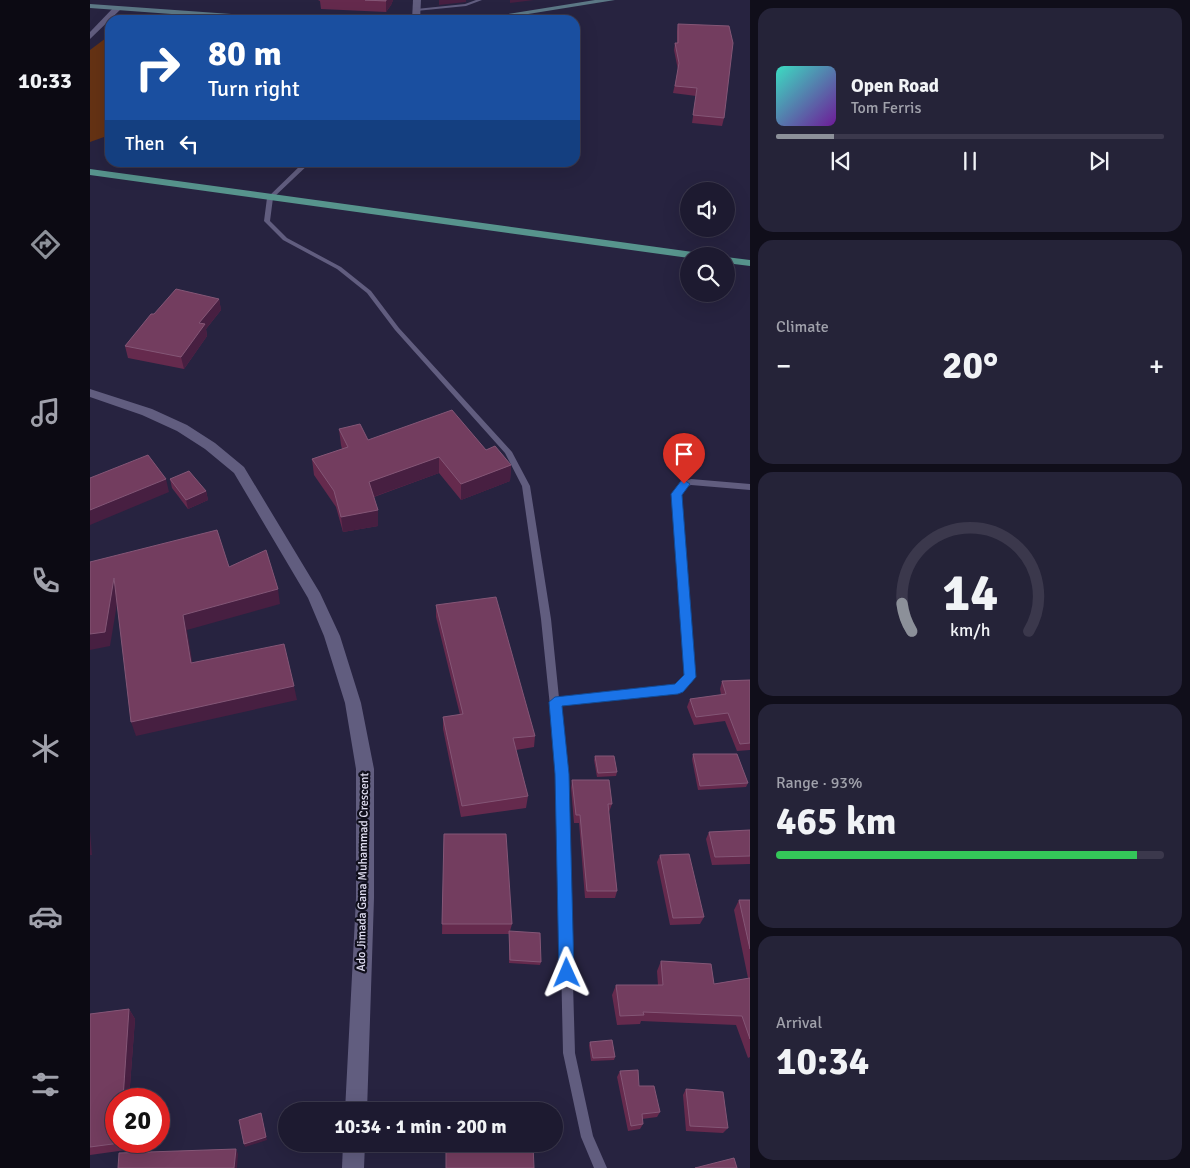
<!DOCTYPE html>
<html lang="en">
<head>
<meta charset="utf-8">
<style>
	body { margin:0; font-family:Signika,sans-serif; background:#252338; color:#f1f3f6; height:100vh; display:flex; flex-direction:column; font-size:19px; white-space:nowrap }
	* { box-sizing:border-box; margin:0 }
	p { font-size:16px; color:#a0a1ab }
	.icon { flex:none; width:28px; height:28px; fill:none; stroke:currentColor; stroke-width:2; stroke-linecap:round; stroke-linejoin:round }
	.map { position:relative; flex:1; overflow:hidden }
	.side { display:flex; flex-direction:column; gap:8px; padding:8px; background:#100e1a; width:440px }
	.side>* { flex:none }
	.guide { position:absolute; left:15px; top:15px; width:475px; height:152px; border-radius:15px; box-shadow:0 5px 20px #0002,0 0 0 1px #3b384c; background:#1a4fa0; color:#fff; overflow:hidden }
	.controls { position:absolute; left:590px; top:182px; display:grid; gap:10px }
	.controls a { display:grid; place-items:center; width:55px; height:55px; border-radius:50%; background:#1d1a30; box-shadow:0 5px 20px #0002,0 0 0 1px #3b384c; font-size:25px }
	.speed { position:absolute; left:15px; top:1088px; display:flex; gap:10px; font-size:25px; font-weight:700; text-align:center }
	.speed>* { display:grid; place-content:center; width:65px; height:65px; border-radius:50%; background:#1d1a30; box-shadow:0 5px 20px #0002,0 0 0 1px #3b384c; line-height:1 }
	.speed .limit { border:8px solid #d22; background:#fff; color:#111 }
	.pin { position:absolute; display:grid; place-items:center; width:42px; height:42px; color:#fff; margin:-51px -21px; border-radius:50% 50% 50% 0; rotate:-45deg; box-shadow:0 0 5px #0007 }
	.pin .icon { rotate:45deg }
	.me { position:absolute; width:55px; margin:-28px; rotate:359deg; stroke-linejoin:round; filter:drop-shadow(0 0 4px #0008) }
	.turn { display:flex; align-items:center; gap:18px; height:105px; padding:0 20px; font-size:22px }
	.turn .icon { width:65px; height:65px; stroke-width:2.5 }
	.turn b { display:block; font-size:35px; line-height:42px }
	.then { display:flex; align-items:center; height:48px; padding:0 20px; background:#0003; gap:10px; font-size:19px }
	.big { font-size:38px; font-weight:700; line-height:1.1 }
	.side .tile { flex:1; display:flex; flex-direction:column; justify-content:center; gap:8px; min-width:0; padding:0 18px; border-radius:15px; background:#252338 }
	.side .dial { align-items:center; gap:0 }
	.dial svg { height:130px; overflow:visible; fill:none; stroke:#3b384c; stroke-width:7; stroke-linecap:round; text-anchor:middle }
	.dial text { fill:#f1f3f6; stroke:none }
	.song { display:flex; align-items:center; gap:15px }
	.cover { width:60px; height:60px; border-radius:8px; background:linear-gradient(135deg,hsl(170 70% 55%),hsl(280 70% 35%)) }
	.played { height:5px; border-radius:2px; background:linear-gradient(90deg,#8c9099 15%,#3b384c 15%) }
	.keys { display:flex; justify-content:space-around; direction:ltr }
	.heat { display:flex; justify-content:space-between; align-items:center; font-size:28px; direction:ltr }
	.charge { height:8px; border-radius:4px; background:linear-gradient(90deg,#34c759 93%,#3b384c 0) }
	.trip { position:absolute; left:188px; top:1102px; width:285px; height:50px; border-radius:25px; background:#1d1a30; box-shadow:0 5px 20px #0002,0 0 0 1px #3b384c; font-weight:700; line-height:50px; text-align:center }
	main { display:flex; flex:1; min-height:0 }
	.tabs { display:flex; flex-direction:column; width:90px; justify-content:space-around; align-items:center; background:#0c0a13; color:#a0a1ab }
	.tabs .icon { width:35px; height:35px }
	.tabs .on { color:#8c9099 }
	.tabs b { font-size:22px; color:#f1f3f6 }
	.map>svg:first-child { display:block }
	.green { fill:#653214 }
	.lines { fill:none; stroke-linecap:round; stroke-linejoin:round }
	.lane { fill:#615d7f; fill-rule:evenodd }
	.street { fill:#615d7f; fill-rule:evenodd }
	.secondary { fill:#5c7886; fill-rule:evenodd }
	.primary { fill:#57948d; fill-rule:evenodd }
	.wall { fill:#652a4d }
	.shaded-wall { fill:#471f41 }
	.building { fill:#733d5f; stroke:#845676 }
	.route { fill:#1a73e8; stroke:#114b97 }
	.labels { text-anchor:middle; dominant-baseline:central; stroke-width:4.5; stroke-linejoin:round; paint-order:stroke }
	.street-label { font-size:12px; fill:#e1dff3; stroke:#100f1c }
</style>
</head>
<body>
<main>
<nav class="tabs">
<b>10:33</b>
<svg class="icon on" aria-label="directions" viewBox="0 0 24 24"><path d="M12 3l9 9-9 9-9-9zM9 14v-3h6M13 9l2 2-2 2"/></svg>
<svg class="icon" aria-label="music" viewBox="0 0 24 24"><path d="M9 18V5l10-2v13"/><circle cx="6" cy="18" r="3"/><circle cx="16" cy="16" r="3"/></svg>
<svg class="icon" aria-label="phone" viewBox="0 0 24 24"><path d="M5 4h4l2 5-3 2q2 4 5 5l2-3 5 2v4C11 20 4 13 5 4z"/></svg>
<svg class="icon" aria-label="climate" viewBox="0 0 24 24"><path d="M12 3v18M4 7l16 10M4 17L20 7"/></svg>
<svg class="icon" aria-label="car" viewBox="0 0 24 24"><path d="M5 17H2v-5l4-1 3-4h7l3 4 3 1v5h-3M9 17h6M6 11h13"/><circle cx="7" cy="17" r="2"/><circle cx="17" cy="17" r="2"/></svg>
<svg class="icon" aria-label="filters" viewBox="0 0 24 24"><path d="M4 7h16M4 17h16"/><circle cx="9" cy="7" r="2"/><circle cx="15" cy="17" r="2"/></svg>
</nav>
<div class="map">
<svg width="660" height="1168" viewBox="0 0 660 1168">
	<rect width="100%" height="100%" fill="#272340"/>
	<polygon class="green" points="20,35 20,127 14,137 0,142 0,50"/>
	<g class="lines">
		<g class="lane">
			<polygon points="386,0 392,0 376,6 326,11 324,10 326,9 375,4"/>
			<path d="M214 162H221L183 198 180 221 197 238 251 267 281 291 309 328 422 452 440 486 461 619 469 698 586 685 595 676 582 494 592 482 601 479 660 484V490L601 485 598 486 590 495 605 677C602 683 594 691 588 693L470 705 477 774 485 1053 503 1136 517 1168H504L491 1137 473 1053 467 774 451 619 432 486 415 453 305 330 277 293 247 269 193 240 174 221 177 198Z"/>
		</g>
		<g class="street">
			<polygon points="323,0 331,0 330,20 322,20"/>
			<polygon points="25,6 32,8 0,39 0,32"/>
			<polygon points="0,389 62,409 97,425 125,443 154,467 230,593 250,636 271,703 284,769 284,898 277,1111 255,1111 266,898 266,769 255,703 234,636 218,598 144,473 115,449 87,431 52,415 0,397"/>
			<polygon points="253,1144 275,1144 274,1168 252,1168"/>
		</g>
		<g class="secondary">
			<polygon points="505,0 525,0 401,20 381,20"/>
			<polygon points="0,4 197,18 201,20 163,20 0,8"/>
		</g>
		<g class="primary">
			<polygon points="0,169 610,253 615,256 599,258 0,175"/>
			<polygon points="636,257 660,260 660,266 636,263"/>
		</g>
	</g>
	<g class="wall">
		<polygon points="228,0 303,0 301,5 296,12 231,9 230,1"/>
		<polygon points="588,24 634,118 632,126 602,123 606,96 583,93 588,70 584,50 585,43 587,43 587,31"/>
		<polygon points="129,299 131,310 116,329 117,336 94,369 38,358 35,346 64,314"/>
		<polygon points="249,429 278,440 396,450 421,465 420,481 371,500 349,473 284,497 288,526 253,532 246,507 224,475 222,459 252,449 251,445"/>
		<polygon points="80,479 116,491 118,500 98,509 82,488"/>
		<polygon points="346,605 445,736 444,747 426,750 438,796 436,808 371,817 353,729 353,717 370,715 346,617"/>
		<polygon points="660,680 660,750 647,751 635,721 604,725 597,707 600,699 631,695 630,689 632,681"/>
		<polygon points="603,754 658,783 656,787 608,790 602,759"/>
		<polygon points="505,756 527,772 526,776 507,777 504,760"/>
		<polygon points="482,780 522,804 519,812 527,891 525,898 495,898 489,823 484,823 481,788"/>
		<polygon points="660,830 660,864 622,865 616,839 619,832"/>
		<polygon points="354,834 422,924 420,931 451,962 450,965 419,963 419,934 352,934"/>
		<polygon points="570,855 614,917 610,924 580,925 567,862"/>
		<polygon points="649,900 660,900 660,1057 658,1058 646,1025 551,1021 550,1024 527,1025 522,995 526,985 568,985 567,971 571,961 624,984 658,978 644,910"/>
		<polygon points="39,1009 45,1019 39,1099 26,1099 26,1141 37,1141 36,1150 0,1155 0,1014"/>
		<polygon points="500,1042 525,1057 524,1060 501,1061 499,1045"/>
		<polygon points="530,1071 549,1086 570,1112 567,1117 552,1119 553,1124 550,1129 538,1131 527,1077"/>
		<polygon points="596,1089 638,1128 633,1133 596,1131 593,1095"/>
	</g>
	<g class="shaded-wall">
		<polygon points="296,0 303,0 301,5 296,12"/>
		<polygon points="349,0 376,0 376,2 349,5"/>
		<polygon points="420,0 444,0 420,3"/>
		<polygon points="129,299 131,310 116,329 117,336 94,369 91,357 109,323"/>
		<polygon points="349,457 349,473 280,498 279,482"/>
		<polygon points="421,465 420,481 371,500 371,484"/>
		<polygon points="76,479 79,492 0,525 0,510"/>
		<polygon points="116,491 118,500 98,509 96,500"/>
		<polygon points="288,510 288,526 253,532 251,517"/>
		<polygon points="24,578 29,592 20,646 0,650 0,634"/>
		<polygon points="188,589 190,604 97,630 105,678 101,663 93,615"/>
		<polygon points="204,686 207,700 46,736 41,722"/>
		<polygon points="0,831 2,855 0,855"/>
		<polygon points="39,1009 45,1019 39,1099 33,1099"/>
		<polygon points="171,1113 177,1140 155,1147 154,1144"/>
		<polygon points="30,1141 37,1141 36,1150 30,1143"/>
		<polygon points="146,1149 148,1154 147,1168 144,1168"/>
	</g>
	<g class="building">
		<polygon points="275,0 296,0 296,1"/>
		<polygon points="588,24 639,26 643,43 634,118 603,115 607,88 585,86 589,63 585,43 588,43"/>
		<polygon points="86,289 129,299 109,323 115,324 91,357 35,346 61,314 64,314"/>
		<polygon points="362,410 396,450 405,446 421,465 371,484 349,457 279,482 288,510 251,517 244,491 222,459 258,447 249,429 270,424 278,440"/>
		<polygon points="58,455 76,479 0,510 0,478"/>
		<polygon points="99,471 116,491 96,500 80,479"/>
		<polygon points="127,530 139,567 176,550 188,589 93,615 101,663 194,644 204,686 41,722 24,578 15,632 0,634 0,562"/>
		<polygon points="406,597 445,736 423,738 438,796 372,806 353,717 373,714 346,605"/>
		<polygon points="660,680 660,743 650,744 638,713 606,717 600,699 636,694 632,681"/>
		<polygon points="603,754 647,754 658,783 610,786"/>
		<polygon points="505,756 524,756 527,772 508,773"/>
		<polygon points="482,780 519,780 522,804 518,804 527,891 497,891 490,815 486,815"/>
		<polygon points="660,830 660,856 625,857 619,832"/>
		<polygon points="354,834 416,834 422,924 352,924"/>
		<polygon points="599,854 614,917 583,918 570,855"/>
		<polygon points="649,900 660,900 660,949"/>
		<polygon points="419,931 450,933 451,962 420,960"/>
		<polygon points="571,961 621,964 624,984 660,978 660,1039 652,1016 553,1012 554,1015 530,1016 526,985 573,985"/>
		<polygon points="39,1009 33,1099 26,1099 26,1141 30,1141 30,1143 0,1147 0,1014"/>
		<polygon points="522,1040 525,1057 503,1058 500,1042"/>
		<polygon points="548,1070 549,1086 564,1086 570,1112 552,1114 553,1124 541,1126 530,1071"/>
		<polygon points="596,1089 633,1092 638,1128 600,1126"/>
		<polygon points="171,1113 176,1137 154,1144 149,1120"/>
		<polygon points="356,1144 443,1144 444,1168 356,1168"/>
		<polygon points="146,1149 144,1168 28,1168 29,1153"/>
		<polygon points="644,1158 647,1168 605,1168"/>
	</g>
	<polygon class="route" points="594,480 600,484 592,495 606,677 593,692 588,694 472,706 479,774 484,973 482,978 477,980 471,978 469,973 465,774 459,702 465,697 585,684 594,675 581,494 591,481"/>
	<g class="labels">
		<g class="street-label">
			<text transform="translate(273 872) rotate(-89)">Ado Jimada Gana Muhammad Crescent</text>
		</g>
	</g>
</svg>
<div class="controls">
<a><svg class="icon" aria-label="sound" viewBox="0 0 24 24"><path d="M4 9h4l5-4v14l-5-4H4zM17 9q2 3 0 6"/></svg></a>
<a><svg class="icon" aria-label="search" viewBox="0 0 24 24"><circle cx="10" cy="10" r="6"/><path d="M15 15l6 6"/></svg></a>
</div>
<div class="speed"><div class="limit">20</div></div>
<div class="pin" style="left:594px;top:484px;background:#d93025"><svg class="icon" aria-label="arrive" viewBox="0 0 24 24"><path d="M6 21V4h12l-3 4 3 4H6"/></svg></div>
<svg class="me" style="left:477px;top:973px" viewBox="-20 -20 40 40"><path d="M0-17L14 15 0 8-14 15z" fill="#1a73e8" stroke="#fff" stroke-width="4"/></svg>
<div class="trip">10:34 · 1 min · 200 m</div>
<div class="guide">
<div class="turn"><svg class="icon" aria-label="right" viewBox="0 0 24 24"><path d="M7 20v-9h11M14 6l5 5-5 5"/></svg><div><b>80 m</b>Turn right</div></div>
<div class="then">Then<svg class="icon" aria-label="left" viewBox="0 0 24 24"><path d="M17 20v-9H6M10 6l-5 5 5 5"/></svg></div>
</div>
</div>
<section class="side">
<div class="tile">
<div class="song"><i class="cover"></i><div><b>Open Road</b><p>Tom Ferris</p></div></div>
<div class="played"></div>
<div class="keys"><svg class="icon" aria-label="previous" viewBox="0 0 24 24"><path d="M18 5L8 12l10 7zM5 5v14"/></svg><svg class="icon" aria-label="pause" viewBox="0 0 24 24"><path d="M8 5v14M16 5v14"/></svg><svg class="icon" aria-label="next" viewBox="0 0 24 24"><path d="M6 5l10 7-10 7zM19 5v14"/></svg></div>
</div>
<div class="tile"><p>Climate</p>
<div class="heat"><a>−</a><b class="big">20°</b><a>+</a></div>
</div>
<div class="tile dial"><svg viewBox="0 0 100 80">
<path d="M14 69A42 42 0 1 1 86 69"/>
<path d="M14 69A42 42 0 0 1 8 52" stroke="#8c9099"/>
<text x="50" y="56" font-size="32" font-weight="700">14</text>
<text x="50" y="72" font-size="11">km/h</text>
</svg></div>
<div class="tile"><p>Range · 93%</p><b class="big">465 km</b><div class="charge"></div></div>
<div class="tile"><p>Arrival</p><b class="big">10:34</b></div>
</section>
</main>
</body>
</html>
